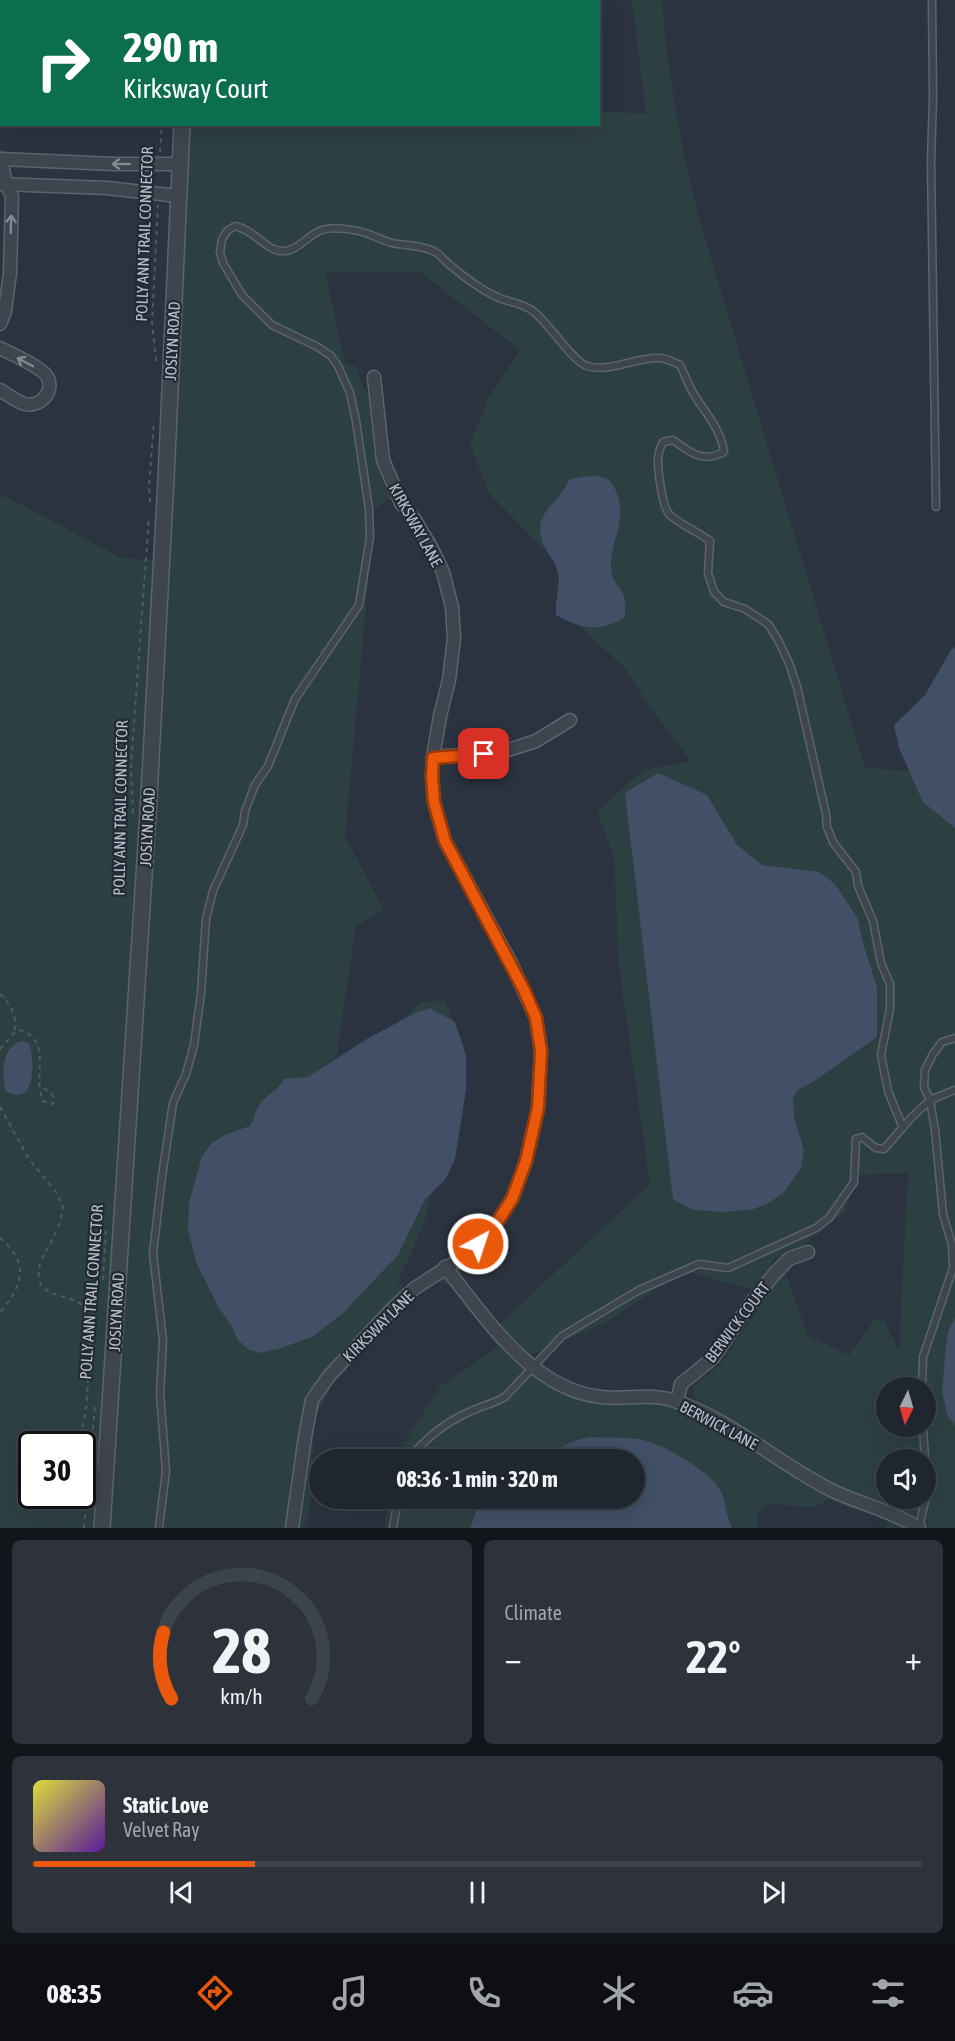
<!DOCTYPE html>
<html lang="en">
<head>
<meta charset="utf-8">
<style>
	body { margin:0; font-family:"Asap Condensed",sans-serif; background:#2d323b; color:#f1f3f6; height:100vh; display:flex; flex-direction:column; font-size:22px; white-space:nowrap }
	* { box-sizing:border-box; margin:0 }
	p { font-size:20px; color:#a2a5aa }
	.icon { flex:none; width:33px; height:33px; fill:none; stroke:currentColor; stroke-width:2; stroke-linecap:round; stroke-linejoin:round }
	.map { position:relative; height:1528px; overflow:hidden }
	.sheet { display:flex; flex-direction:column; gap:12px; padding:12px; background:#12151a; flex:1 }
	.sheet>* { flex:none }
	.banner { position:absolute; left:0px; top:0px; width:600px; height:126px; box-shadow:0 6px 24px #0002,0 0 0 2px #3d434b; background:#0b6e4f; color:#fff; overflow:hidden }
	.needle { width:39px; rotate:185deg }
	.fabs { position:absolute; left:876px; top:1377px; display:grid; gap:12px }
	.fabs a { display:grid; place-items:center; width:60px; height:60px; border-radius:50%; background:#20262f; box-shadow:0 6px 24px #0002,0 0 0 2px #3d434b; font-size:30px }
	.speed { position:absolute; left:18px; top:1431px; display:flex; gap:12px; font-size:30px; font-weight:700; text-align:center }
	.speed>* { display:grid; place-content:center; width:78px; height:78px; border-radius:50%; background:#20262f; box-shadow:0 6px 24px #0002,0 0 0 2px #3d434b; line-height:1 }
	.speed .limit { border:3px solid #111; border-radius:9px; background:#fff; color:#111 }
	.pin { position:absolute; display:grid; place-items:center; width:51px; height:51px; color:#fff; margin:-26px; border-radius:12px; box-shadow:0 3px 9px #0006 }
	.me { position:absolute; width:66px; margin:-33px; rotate:40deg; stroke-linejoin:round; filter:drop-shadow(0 0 4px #0008) }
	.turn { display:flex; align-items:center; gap:21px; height:126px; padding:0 24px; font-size:27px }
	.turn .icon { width:78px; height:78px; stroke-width:2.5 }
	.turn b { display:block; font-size:42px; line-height:51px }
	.big { font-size:45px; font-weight:700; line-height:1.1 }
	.sheet .widget { flex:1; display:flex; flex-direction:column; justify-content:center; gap:9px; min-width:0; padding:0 21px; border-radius:9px; background:#2d323b }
	.sheet .dial { align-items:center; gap:0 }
	.dial svg { height:156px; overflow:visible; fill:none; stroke:#3d434b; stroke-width:7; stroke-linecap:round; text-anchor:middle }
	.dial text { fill:#f1f3f6; stroke:none }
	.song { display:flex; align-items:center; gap:18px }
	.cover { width:72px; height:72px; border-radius:9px; background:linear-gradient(135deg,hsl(60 70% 55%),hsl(270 70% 35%)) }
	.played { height:6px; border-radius:3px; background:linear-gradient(90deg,#ea580c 25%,#3d434b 25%) }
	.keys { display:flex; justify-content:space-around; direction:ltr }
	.heat { display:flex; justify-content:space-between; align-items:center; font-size:33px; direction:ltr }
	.sheet .tiles { flex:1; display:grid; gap:12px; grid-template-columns:1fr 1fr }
	.widget:last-child { grid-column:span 2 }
	.trip { position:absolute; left:309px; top:1449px; width:336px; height:60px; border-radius:30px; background:#20262f; box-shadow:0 6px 24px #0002,0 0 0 2px #3d434b; font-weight:700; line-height:60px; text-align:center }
	.dock { display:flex; height:96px; justify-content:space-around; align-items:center; background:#0d0f13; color:#a2a5aa }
	.dock .icon { width:42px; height:42px }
	.dock .current { color:#ea580c }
	.dock b { font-size:27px; color:#f1f3f6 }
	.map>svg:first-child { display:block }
	.green { fill:#2d4041; fill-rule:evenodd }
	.water { fill:#415066 }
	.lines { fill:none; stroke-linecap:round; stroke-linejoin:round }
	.service-casing { stroke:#5b636d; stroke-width:9 }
	.minor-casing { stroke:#5b636d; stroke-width:15 }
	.tertiary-casing { stroke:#5b636d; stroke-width:18 }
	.path { stroke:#4c5c5f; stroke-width:2; stroke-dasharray:4.5 4.5; stroke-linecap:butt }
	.service { stroke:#3e454f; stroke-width:6 }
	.minor { stroke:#3e454f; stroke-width:12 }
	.tertiary { stroke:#3e454f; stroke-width:15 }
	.oneway { stroke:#828993 }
	.route-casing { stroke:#983908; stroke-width:15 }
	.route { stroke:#ea580c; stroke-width:10 }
	.labels { text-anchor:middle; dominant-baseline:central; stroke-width:4.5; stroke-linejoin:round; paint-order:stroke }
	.street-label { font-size:16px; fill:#bac0ca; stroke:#222a35 }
</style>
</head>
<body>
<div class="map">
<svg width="955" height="1528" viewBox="0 0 955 1528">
	<rect width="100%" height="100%" fill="#2a333f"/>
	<path class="green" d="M632 0H662C668 76 681 149 700 222L865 768 949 773 955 666V1528H887L888 1515 855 1510 828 1499 815 1507 767 1504 757 1515V1528H385L389 1499 634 1498V1460L397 1459 399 1450 441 1386 498 1347 449 1285 440 1282 434 1283 398 1312 334 1382 314 1420 311 1497 308 1516 303 1528H0V498L5 496 121 558 168 561 189 125 598 124 599 111 646 114ZM325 272H420L520 350 489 397 470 444 489 493 566 572 556 587 558 606 626 669 649 706 691 761 643 770 597 812 614 857 619 967 650 1184 499 1325 461 1277V1268L466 1260 458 1250 404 1289 398 1282 424 1223 441 1158 458 1033 445 1000 421 1002 362 1053 335 1066 356 926 384 910 345 836 375 508 391 498C380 479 374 462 374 439 373 430 376 420 375 411 372 394 358 384 357 367L345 363ZM908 1173 899 1351 883 1319H875L849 1355 808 1336 784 1269 721 1364 695 1385 693 1395 697 1402C682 1397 668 1392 652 1390 635 1389 618 1394 601 1392 574 1389 549 1375 529 1356L606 1322 685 1271 754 1290 775 1258 804 1249 808 1241 846 1211 857 1175ZM886 1388H926V1426H886ZM32 1444H82V1496H32ZM886 1460H926V1498H886Z"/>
	<g class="water">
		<path d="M596 476C608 478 611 480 616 491 630 522 606 545 612 574 613 581 620 587 623 594 626 601 625 610 625 617 599 633 582 629 556 615 554 601 561 588 558 574 557 563 548 555 544 545 534 522 545 512 559 496 563 492 566 486 569 480L580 477Z"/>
		<polygon points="955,647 955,828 923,802 899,748 894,725 925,695 951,650"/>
		<polygon points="658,773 707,795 737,845 762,865 819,872 835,884 858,919 863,943 877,987 877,1037 813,1082 799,1089 793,1097 794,1117 804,1150 801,1168 784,1192 770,1202 754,1209 725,1212 693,1210 673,1199 625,793"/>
		<path d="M430 1008 455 1022 466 1055V1090L455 1159 445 1180 425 1199 398 1255 343 1313 312 1337 281 1348 259 1353 248 1349 238 1340 232 1326 219 1308 196 1262 188 1230 189 1203 202 1156 212 1143 227 1134 250 1126C254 1120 256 1109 260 1104 267 1094 277 1092 284 1079L308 1077 367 1039 415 1013Z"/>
		<path d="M23 1041 29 1043C35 1061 36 1109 6 1091 1 1074 1 1045 23 1041Z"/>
		<polygon points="955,1318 955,1426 947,1414 942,1392 946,1345 949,1329"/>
		<path d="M592 1437C607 1438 623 1437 639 1439 663 1444 710 1470 721 1492 726 1503 726 1517 732 1528H470L477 1509 486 1499 634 1498V1460L538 1459 576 1440Z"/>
	</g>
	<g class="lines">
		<g class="service-casing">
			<g id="service">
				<polyline points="442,0 442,2"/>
				<polyline points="546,0 546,2"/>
				<polyline points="932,0 933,97 931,161 936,507"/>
				<polyline points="922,1388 923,1357 953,1268 952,1245 943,1214 935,1130 930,1100 955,1090"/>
				<path d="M408 1460C424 1440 446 1422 469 1412 481 1406 493 1404 505 1397L562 1336 639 1290 699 1264 728 1268 816 1228 829 1218 854 1182 856 1139 862 1137 876 1148 884 1149 911 1118 930 1100 924 1087 925 1070 933 1054 942 1042 955 1038"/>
				<polyline points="919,1527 927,1493 923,1426"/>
				<path d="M159 1528 166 1471 160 1393 163 1341 153 1253 162 1176 173 1103 186 1074 194 1045 201 993 206 919 213 891 243 825 245 811 255 785 268 766 295 699 359 605 370 537 369 509 356 421 350 393 338 366 331 356 318 347 272 325 242 295 223 263 220 252 222 239 227 231 235 226C255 230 266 251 282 251 298 252 307 235 322 230 335 226 359 230 371 235 379 238 384 241 392 243 406 246 424 245 437 253 441 256 446 262 450 265 464 277 478 288 495 296 506 302 523 303 533 311 548 322 573 362 587 366 610 373 635 357 659 358 666 358 673 362 680 365 685 375 689 387 695 396 707 415 721 430 724 452 702 463 691 453 673 440L663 442C660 448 658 453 658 460 658 471 662 508 670 515 682 526 697 531 710 541L708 573 714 592 724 602 745 609 768 624 777 638 789 663 797 687 826 814 827 827 833 842 856 872 858 886 873 921 881 963 890 984V1009L881 1055 888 1091 903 1128"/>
				<polyline points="393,1528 398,1498"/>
			</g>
		</g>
		<g class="minor-casing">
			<g id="minor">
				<polyline points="0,159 114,164 180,164"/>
				<polyline points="0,184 107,188 178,196"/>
				<polyline points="0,324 5,311 10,273 12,196 6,184 1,159"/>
				<path d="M0 348C11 354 44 368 48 378 54 393 40 407 25 404 17 402 7 394 0 390"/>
				<polyline points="433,757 502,752 536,741 570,720"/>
				<path d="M445 1267C486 1317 530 1389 601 1397 628 1400 651 1392 678 1402 734 1422 779 1464 831 1490 860 1504 892 1511 919 1528"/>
				<polyline points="677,1402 681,1384 713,1358 751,1303 775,1273 789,1259 808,1252"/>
				<polyline points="292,1528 305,1437 312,1400 329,1376 395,1306 415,1288 468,1254 489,1235 512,1199 526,1161 538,1108 541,1051 536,1018 511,963 445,841 434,802 432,776 433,757 440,716 449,680 454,638 452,607 443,572 431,547 415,520 401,503 383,460 374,377"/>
			</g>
		</g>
		<g class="tertiary-casing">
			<g id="tertiary">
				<polyline points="186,2 186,0"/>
				<polyline points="102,1528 148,814 166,479 182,124"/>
			</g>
		</g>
		<g class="path">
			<polyline points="160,152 162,124"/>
			<polyline points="156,361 152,322 158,205"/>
			<polyline points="150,502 149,487 154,421"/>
			<polyline points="133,813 131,766 149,516"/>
			<path d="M0 994C11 1004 18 1018 14 1033"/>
			<path d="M0 1049 14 1033 21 1030C53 1042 32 1075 43 1101L53 1104 54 1099 52 1094 38 1084"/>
			<path d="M0 1107 29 1159 56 1192 63 1206C62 1215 60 1224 56 1232 50 1247 36 1261 39 1278 42 1298 71 1294 83 1306 86 1309 89 1314 90 1318 94 1332 89 1350 88 1364 87 1391 89 1420 75 1444"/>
			<path d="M0 1238C30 1263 23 1286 0 1312"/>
			<polyline points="103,1280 106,1229"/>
			<polyline points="84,1528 95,1405"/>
		</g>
		<use href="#service" class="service"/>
		<use href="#minor" class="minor"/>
		<use href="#tertiary" class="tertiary"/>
	</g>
	<defs><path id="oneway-shaft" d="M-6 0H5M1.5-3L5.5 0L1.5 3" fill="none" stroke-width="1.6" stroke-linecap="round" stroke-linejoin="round" transform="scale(1.5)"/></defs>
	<g class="oneway">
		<use href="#oneway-shaft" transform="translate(121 164) rotate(179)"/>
		<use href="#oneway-shaft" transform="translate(11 224) rotate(-88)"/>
		<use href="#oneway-shaft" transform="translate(25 362) rotate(-152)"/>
	</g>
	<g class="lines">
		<g class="route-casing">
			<polyline id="route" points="478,1244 489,1235 512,1199 526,1161 538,1108 541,1051 536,1018 524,990 445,841 434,802 432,776 433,758 484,754"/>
		</g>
		<use href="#route" class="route"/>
	</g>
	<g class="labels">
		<g class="street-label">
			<text transform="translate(144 234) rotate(-88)">POLLY ANN TRAIL CONNECTOR</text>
			<text transform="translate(172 341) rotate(-87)">JOSLYN ROAD</text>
			<text transform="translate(416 525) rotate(61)">KIRKSWAY LANE</text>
			<text transform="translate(120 808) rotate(-89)">POLLY ANN TRAIL CONNECTOR</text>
			<text transform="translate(147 827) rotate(-87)">JOSLYN ROAD</text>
			<text transform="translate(91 1292) rotate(-86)">POLLY ANN TRAIL CONNECTOR</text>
			<text transform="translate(116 1312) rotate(-87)">JOSLYN ROAD</text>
			<text transform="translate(737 1322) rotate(-53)">BERWICK COURT</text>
			<text transform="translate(378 1326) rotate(-45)">KIRKSWAY LANE</text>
			<text transform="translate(719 1425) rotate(28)">BERWICK LANE</text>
		</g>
	</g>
</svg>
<div class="fabs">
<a><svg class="needle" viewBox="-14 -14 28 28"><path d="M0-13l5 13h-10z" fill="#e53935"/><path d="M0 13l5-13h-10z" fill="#a2a5aa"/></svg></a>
<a><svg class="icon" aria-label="sound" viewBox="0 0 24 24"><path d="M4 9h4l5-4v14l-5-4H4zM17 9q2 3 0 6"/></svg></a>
</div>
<div class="speed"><div class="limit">30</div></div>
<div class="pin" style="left:484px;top:754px;background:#d93025"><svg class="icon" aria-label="arrive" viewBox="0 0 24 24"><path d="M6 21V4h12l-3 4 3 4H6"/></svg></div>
<svg class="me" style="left:478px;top:1244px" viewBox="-20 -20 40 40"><circle r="17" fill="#ea580c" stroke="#fff" stroke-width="3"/><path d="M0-11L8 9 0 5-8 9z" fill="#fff"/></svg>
<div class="trip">08:36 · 1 min · 320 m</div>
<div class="banner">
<div class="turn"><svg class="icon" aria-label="right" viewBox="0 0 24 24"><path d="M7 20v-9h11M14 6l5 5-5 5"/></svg><div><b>290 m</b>Kirksway Court</div></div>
</div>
</div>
<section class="sheet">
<div class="tiles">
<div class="widget dial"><svg viewBox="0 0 100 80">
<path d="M14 69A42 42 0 1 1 86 69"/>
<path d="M14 69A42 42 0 0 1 10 35" stroke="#ea580c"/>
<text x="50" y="56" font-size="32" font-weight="700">28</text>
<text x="50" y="72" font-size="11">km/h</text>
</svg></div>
<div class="widget"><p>Climate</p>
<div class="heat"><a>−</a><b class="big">22°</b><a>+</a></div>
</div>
<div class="widget">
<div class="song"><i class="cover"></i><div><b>Static Love</b><p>Velvet Ray</p></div></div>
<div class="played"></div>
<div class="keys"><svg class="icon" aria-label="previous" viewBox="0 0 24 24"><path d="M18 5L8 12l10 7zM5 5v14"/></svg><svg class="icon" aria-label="pause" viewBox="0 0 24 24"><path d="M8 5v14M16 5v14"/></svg><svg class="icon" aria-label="next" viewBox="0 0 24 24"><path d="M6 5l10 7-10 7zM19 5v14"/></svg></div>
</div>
</div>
</section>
<nav class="dock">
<b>08:35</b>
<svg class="icon current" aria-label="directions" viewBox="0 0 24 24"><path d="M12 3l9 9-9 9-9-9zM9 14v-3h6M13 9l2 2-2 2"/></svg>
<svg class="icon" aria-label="music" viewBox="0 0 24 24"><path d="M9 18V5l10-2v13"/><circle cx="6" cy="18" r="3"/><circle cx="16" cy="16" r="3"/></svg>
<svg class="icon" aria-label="phone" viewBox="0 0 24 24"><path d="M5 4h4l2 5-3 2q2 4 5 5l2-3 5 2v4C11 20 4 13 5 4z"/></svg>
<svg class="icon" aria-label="climate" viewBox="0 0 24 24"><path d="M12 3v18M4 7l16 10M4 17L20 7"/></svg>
<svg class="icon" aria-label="car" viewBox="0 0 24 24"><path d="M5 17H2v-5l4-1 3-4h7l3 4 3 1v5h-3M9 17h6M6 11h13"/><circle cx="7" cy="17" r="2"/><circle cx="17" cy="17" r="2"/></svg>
<svg class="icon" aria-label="filters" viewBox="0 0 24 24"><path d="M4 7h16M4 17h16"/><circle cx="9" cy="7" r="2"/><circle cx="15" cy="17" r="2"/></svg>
</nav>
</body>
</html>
